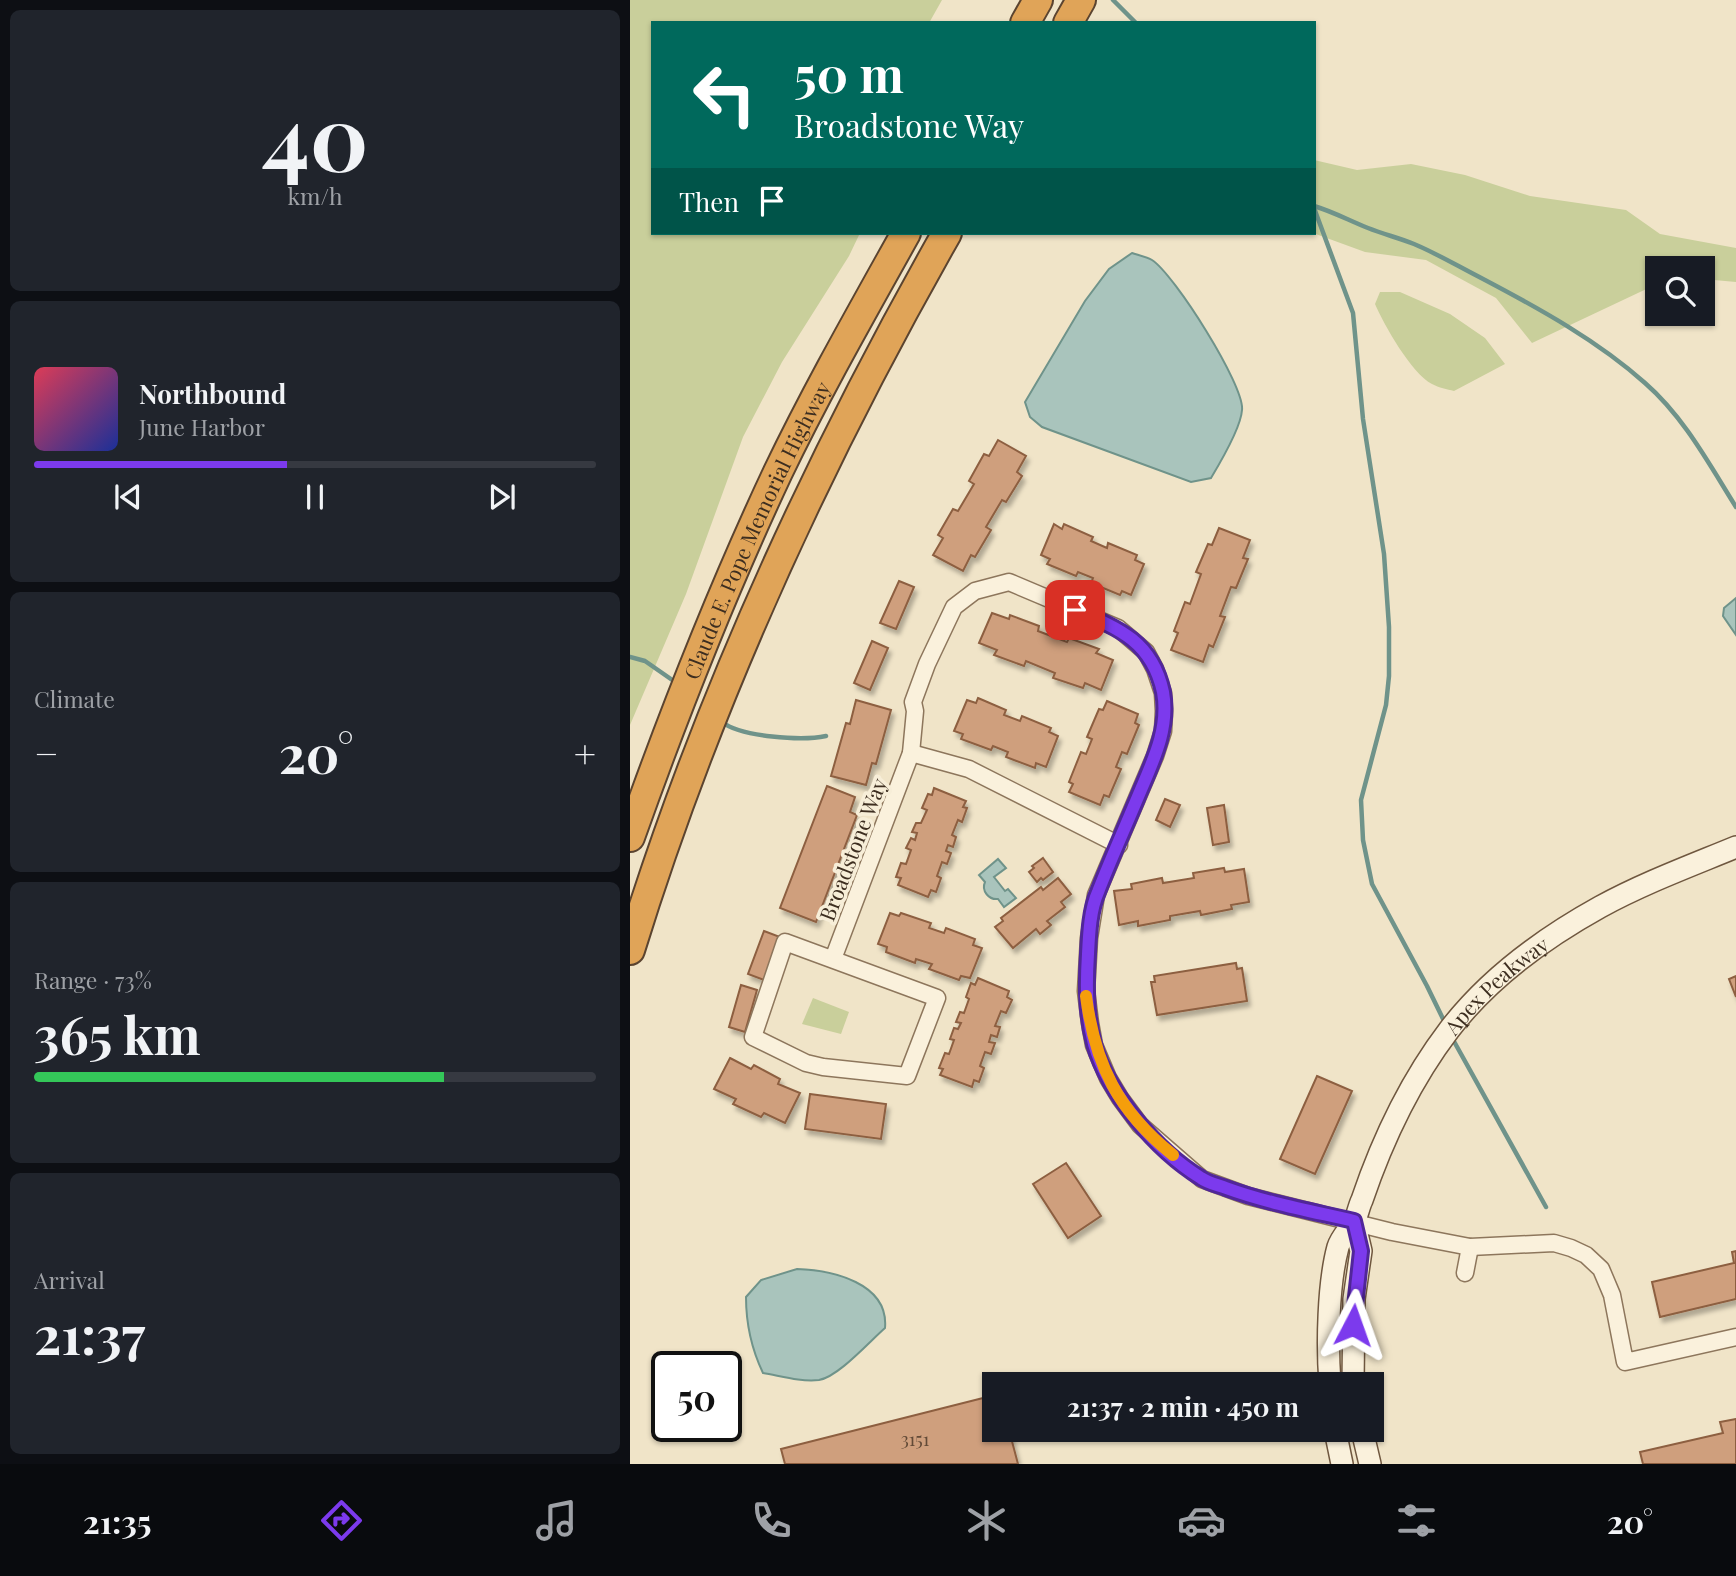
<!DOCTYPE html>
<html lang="en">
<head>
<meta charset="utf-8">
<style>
	body { margin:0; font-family:"Playfair Display",serif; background:#20242c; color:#f1f3f6; height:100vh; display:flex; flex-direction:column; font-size:26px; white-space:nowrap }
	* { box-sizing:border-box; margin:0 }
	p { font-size:23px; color:#9ea1a6 }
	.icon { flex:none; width:38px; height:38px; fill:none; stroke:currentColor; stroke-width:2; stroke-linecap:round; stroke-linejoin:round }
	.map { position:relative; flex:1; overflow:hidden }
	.side { display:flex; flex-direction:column; gap:10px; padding:10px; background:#0d0f14; width:630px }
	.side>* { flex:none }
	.banner { position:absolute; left:21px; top:21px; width:665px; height:214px; border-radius:0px; box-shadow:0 2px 5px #0004; background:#00695c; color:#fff; overflow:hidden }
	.controls { position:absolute; left:1015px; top:256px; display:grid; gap:14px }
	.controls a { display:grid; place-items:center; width:70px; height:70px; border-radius:0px; background:#171b24; box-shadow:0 2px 5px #0004; font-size:35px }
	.speed { position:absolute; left:21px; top:1351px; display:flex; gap:14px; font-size:35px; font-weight:700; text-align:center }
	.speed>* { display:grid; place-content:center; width:91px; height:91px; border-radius:50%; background:#171b24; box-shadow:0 2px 5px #0004; line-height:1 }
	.speed .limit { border:4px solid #111; border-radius:10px; background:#fff; color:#111 }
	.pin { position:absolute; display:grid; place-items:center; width:60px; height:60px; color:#fff; margin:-30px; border-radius:14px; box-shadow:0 4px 10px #0006 }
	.me { position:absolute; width:77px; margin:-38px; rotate:4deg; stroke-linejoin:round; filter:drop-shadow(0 0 5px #0008) }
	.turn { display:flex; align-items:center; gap:24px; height:147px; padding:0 28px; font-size:32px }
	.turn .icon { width:91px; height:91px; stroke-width:2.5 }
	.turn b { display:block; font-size:49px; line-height:60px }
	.then { display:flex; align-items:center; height:66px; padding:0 28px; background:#0003; gap:14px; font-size:26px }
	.big { font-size:52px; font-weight:700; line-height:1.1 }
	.side .card { flex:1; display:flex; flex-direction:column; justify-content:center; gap:10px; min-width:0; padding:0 24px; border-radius:10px; background:#20242c }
	.side .dial { align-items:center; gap:0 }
	.dial b { font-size:91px; line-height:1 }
	.song { display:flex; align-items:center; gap:21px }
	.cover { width:84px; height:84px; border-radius:10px; background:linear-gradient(135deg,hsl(350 70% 55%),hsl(230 70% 35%)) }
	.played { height:7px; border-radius:4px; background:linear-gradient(90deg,#7c3aed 45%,#363941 45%) }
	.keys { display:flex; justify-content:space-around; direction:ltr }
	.heat { display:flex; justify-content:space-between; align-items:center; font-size:38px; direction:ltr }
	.charge { height:10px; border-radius:5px; background:linear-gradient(90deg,#34c759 73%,#363941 0) }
	.trip { position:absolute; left:352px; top:1372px; width:402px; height:70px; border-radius:0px; background:#171b24; box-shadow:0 2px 5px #0004; font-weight:700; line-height:70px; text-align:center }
	.menu { display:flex; height:112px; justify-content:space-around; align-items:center; background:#090b0e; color:#9ea1a6 }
	.menu .icon { width:49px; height:49px }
	.menu .on { color:#7c3aed }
	.menu b { font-size:32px; color:#f1f3f6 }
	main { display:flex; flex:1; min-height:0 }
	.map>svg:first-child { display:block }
	.green { fill:#c9cf9b }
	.water { fill:#a9c4bc; stroke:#6f938a; stroke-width:2 }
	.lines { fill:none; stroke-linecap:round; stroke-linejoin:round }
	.stream { stroke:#6f938a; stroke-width:4.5 }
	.building { fill:#cf9f7d; stroke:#8d5f41; stroke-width:2; filter:url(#shadow) }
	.minor-casing { stroke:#8d765c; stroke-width:19 }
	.secondary-casing { stroke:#6f573f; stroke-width:24 }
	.motorway-casing { stroke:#5b4430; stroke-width:32 }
	.minor { stroke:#faf1dc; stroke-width:16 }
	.secondary { stroke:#faf1dc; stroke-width:21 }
	.motorway { stroke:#e0a458; stroke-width:28 }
	.route-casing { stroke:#51269a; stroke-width:18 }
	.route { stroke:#7c3aed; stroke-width:12 }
	.slow { stroke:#f59e0b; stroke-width:12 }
	.labels { text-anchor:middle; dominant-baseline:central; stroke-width:7; stroke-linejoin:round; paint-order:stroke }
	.number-label { font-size:18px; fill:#624a37 }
	.street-label { font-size:21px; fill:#3d2e20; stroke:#f7eed8 }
</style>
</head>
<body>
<main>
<section class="side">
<div class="card dial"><b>40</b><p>km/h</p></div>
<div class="card">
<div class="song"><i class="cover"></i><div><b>Northbound</b><p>June Harbor</p></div></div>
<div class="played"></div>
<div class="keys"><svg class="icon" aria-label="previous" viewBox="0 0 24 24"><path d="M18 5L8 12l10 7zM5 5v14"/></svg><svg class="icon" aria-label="pause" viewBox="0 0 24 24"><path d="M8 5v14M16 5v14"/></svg><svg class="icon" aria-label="next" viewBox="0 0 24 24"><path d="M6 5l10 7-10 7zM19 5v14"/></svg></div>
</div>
<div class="card"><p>Climate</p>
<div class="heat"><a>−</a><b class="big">20°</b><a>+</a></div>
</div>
<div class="card"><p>Range · 73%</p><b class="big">365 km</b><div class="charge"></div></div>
<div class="card"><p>Arrival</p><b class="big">21:37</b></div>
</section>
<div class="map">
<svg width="1106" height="1464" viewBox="0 0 1106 1464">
	<defs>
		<filter id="shadow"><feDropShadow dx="3" dy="5" stdDeviation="2" flood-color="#0004"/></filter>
	</defs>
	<rect width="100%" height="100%" fill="#f0e4c8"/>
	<g class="green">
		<polygon points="0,0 312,0 299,23 23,23 23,233 230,233 219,256 152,362 113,437 56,594 0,725"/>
		<polygon points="684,160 727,170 781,164 835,175 900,196 996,210 1030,234 1106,248 1106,282 1073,279 1073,268 1027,268 1027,284 902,343 866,298 796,260 735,252 683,233"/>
		<path d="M750 292H770L820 314 855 338 875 364 824 391C817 389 809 388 802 384 782 374 754 325 745 304Z"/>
		<polygon points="183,998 219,1012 211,1034 172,1024"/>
	</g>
	<g class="water">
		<path d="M502 253C508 255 517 257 522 260 544 274 615 386 612 410 611 427 590 463 581 478L561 482 412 427 400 417 395 402 455 301 479 269Z"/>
		<polygon points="1106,598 1106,635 1093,616 1094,608"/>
		<path d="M368 859 376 868 364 877 375 891 378 889 386 898 374 907 368 899C359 900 351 891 355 882L349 875Z"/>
		<path d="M167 1269C202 1270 259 1283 255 1328 239 1342 208 1377 189 1380 170 1382 151 1376 133 1373 122 1350 116 1322 116 1297L131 1280Z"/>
	</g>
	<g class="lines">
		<g class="stream">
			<polyline points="483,0 506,23"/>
			<path d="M684 206C704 212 720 221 738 228 753 234 769 238 784 244 808 254 831 268 855 280 910 309 968 341 1015 383 1054 417 1079 464 1106 507"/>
			<polyline points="684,208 723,313 733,419 754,554 759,627 759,676 756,705 731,800 733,840 742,884 797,986 816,1025"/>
			<polyline points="0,657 15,661 48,684"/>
			<path d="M92 722C111 737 172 741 196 736"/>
			<polyline points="821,1036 916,1207"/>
		</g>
	</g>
	<g class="building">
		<polygon points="368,440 396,456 387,472 392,476 376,502 372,500 356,527 361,530 345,557 341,555 333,571 303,555 313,538 308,535 323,509 328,511 344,484 339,481 354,454 359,456"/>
		<polygon points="424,524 432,529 434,524 463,537 461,541 477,548 478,543 507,555 505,560 514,564 501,595 492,591 490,595 461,583 463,578 448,572 446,576 417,564 420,559 411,555"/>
		<polygon points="589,528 620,540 613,558 618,559 606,588 601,587 590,616 595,617 583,647 579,645 573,662 541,650 548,633 544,631 555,602 560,604 571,574 566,572 578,544 582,545"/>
		<polygon points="269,581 284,587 266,629 250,623"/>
		<polygon points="362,613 379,619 380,615 409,626 408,631 437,642 439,638 469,649 466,653 483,660 471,690 455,683 453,688 423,678 425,673 396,661 394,666 364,655 367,650 349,643"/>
		<polygon points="242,641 258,648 240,690 224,683"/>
		<polygon points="348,698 376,710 374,715 390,721 392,716 421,728 419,732 428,736 416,767 406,763 405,768 376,757 378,752 363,746 361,750 331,739 333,734 324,731 337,700 346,703"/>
		<polygon points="226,700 261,710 246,764 242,763 236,785 201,776 216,723 220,724"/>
		<polygon points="477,701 508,714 505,723 509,725 497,754 492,752 486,767 491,769 479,797 474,795 470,805 439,792 443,784 439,782 451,752 456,754 462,739 457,737 469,709 473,710"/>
		<polygon points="197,786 225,797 220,812 227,815 186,922 150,908"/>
		<polygon points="304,788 336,801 333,807 337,808 332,822 328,820 322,835 326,837 323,847 318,845 316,851 321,853 317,864 312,862 307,876 311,878 306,892 301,890 298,897 268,885 271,878 266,877 271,863 276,864 281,850 276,848 281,838 285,840 287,833 282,832 286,823 291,823 297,810 292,808 298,794 302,795"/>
		<polygon points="535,799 550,805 540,827 526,820"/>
		<polygon points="594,805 599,842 583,845 577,808"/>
		<polygon points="413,858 423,872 413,880 411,878 407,882 399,872 404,868 402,866"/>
		<polygon points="594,868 595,872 614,869 619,902 601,905 602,909 571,915 570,911 540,916 540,920 508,926 508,921 489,925 484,891 502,889 501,884 532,878 533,883 564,878 563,873"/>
		<polygon points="428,878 441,894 431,902 435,907 417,921 421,925 410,934 406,929 383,948 365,927 373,921 371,918 411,887 413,890"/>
		<polygon points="260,913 269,916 271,913 301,923 299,928 314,933 316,928 345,939 343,945 352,948 340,978 331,976 329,980 299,969 302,964 286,959 285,963 256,952 257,947 248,944"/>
		<polygon points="134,931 150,937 134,980 118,974"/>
		<polygon points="606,963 607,969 612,968 617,1001 527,1015 521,982 525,982 524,976"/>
		<polygon points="1106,976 1106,997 1099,979"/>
		<polygon points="348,978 379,991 377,997 382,1000 376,1013 371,1011 365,1026 370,1027 367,1037 361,1035 359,1042 365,1043 361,1054 355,1052 350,1066 354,1068 349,1082 344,1080 342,1087 310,1075 313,1069 309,1068 315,1053 319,1054 324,1040 320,1039 324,1028 328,1029 331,1023 326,1022 330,1012 334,1013 339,999 336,997 341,983 345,985"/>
		<polygon points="111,985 127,990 115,1032 99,1027"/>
		<polygon points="100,1058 121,1069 124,1065 150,1079 148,1084 170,1093 155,1123 134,1113 131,1117 103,1104 106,1099 84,1089"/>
		<polygon points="687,1076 722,1091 685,1174 650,1159"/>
		<polygon points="180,1094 256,1104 251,1139 175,1129"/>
		<polygon points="436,1163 471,1216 438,1238 403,1184"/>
		<polygon points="1106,1251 1106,1299 1030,1317 1022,1282 1104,1263 1102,1252"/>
		<polygon points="357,1397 364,1430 379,1430 388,1464 155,1464 151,1449"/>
		<polygon points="1106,1419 1106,1464 1013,1464 1010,1452 1093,1433 1090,1422"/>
	</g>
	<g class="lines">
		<g class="minor-casing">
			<g id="minor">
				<polyline points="281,753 339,769 489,845"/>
				<polygon points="155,942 307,998 277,1076 193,1067 176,1063 123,1037"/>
				<polyline points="203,959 281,753 285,711 283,702 297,664 324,607 345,591 379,582 488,628 516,652 525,669 533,693 534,711 533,731 525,756 466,895 459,938 456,991 460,1023 464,1045 478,1078 490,1098 510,1125 572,1179 618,1196 762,1232 840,1247 924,1243 941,1248 956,1255 971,1269 982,1295 995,1362 1106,1337"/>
				<polyline points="835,1273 840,1247"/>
			</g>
		</g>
		<g class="secondary-casing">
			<g id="secondary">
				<path id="s1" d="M700 1384C697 1345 698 1284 708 1247 711 1237 720 1229 725 1220 728 1213 729 1206 732 1200 752 1141 781 1080 819 1030 858 979 914 938 970 907 1014 883 1060 866 1106 847"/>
				<polyline points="723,1384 724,1299 731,1251 724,1221"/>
				<polyline points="705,1430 712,1464"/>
				<polyline points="732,1430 740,1464"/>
			</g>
		</g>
		<g class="motorway-casing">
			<g id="motorway">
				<polyline points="395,23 408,0"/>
				<polyline points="438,23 451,0"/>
				<path id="s2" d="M0 837C44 713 92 591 148 472 187 391 232 312 276 233"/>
				<path d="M0 950C77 700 188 460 317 233"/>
			</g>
		</g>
		<use href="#minor" class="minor"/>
		<use href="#secondary" class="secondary"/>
		<use href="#motorway" class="motorway"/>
	</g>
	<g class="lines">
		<g class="route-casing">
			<path id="route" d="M445 610C488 628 522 641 533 692 540 730 521 765 507 799 494 830 480 861 468 892 460 910 459 934 458 954 456 985 456 1014 464 1044 479 1095 526 1150 571 1178 578 1183 588 1185 596 1188 637 1203 681 1211 724 1221L731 1251 723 1325"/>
		</g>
		<use href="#route" class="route"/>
		<path class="slow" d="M456 996C465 1065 488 1111 543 1155"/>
	</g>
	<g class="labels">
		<g class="number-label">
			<text x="285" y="1439">3151</text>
		</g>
		<g class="street-label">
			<text stroke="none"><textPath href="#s2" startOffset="332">Claude E. Pope Memorial Highway</textPath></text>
			<text transform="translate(222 849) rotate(-69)">Broadstone Way</text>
			<text stroke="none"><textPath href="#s1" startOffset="448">Apex Peakway</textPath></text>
		</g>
	</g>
</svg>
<div class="controls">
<a><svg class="icon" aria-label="search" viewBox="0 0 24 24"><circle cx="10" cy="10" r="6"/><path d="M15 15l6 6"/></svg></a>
</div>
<div class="speed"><div class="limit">50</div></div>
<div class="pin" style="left:445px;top:610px;background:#d93025"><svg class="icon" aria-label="arrive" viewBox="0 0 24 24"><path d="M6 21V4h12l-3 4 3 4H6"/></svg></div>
<svg class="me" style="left:723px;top:1325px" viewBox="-20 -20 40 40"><path d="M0-17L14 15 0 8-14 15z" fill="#7c3aed" stroke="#fff" stroke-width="4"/></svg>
<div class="trip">21:37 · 2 min · 450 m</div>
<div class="banner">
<div class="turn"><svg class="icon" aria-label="left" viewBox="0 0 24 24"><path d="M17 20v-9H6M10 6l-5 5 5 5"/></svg><div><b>50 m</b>Broadstone Way</div></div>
<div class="then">Then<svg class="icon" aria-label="arrive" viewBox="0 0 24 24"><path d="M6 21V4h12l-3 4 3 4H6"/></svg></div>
</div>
</div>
</main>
<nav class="menu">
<b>21:35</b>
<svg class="icon on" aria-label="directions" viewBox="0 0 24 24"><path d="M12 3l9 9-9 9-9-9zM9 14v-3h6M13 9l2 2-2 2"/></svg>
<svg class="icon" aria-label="music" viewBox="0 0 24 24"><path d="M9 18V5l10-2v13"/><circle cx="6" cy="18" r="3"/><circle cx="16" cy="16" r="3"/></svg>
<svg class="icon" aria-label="phone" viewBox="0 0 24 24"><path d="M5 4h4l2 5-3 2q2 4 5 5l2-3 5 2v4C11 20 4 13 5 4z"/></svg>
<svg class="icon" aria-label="climate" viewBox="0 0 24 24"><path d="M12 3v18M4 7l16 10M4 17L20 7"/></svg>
<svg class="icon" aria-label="car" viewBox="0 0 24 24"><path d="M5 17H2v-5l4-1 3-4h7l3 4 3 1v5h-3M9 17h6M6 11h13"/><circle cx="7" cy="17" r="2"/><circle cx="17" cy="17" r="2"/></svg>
<svg class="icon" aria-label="filters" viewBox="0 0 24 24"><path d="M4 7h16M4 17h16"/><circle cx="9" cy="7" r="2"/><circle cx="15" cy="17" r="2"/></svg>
<b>20°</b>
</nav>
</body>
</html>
